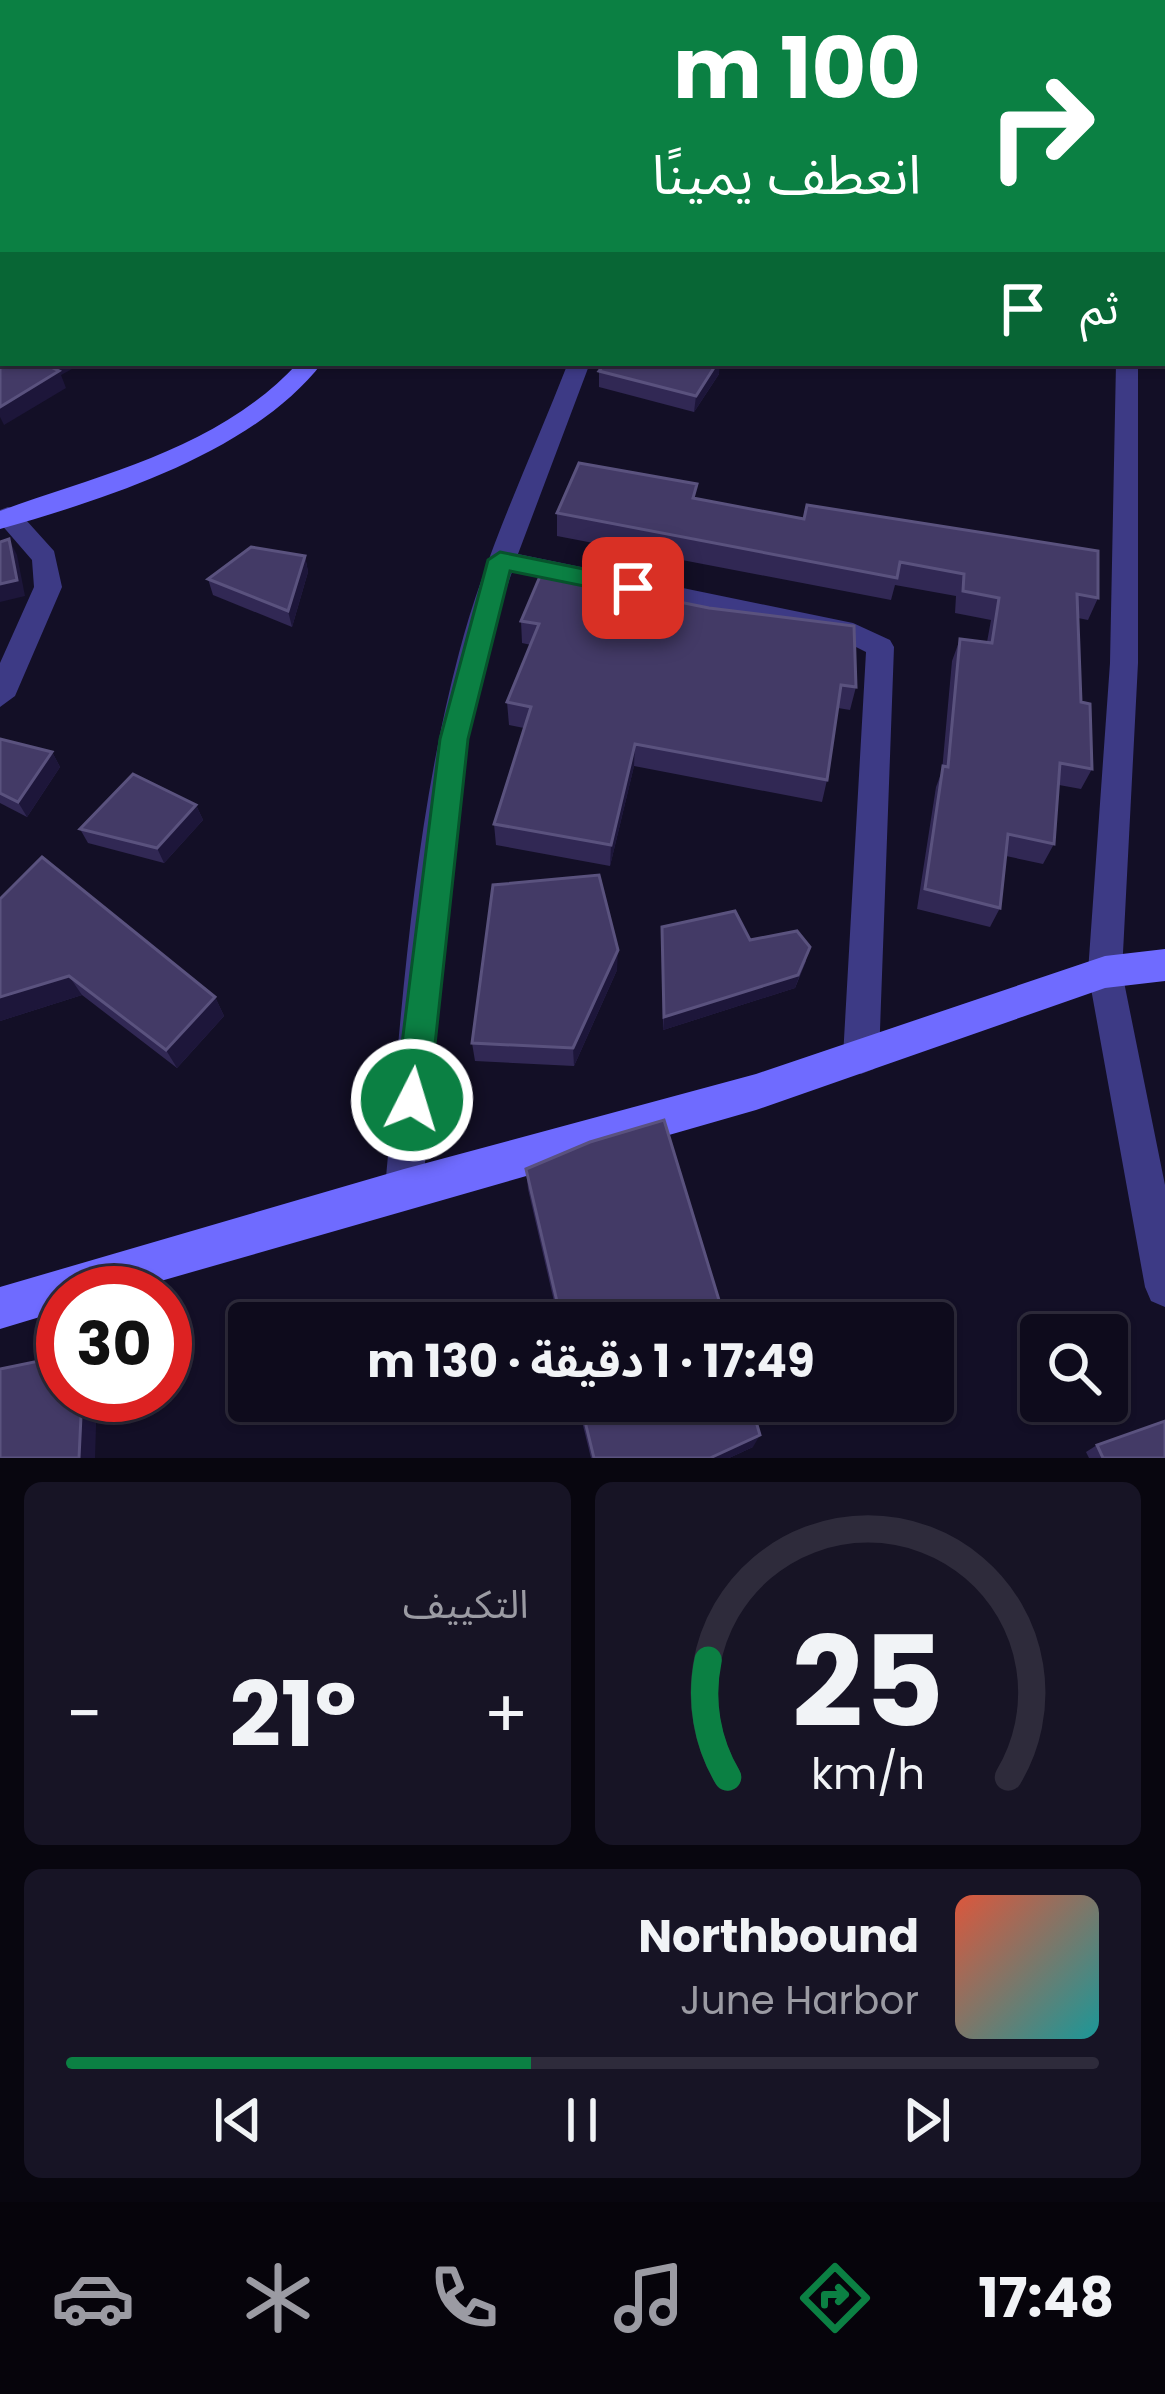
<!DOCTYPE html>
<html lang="ar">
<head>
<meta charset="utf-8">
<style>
	body { margin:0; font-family:Poppins,"Noto Sans Arabic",sans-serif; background:#171425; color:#f1f3f6; direction:rtl; height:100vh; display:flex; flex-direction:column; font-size:45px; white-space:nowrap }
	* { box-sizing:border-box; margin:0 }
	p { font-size:39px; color:#9b9ba3 }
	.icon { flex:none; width:66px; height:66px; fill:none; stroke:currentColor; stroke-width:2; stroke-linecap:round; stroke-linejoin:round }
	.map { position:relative; height:1458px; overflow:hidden; direction:ltr }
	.side { display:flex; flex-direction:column; gap:24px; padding:24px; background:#08060f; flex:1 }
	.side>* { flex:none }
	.top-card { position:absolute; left:0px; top:0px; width:1167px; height:366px; box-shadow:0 3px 9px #0004,0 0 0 3px #2e2b3b; direction:rtl; background:#0b8043; color:#fff; overflow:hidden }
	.fabs { position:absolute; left:1020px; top:1314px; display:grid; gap:24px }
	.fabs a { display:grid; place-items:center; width:108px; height:108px; border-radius:12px; background:#0e0b1c; box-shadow:0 3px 9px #0004,0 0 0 3px #2e2b3b; font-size:60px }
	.speed { position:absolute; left:36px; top:1266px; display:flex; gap:24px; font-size:60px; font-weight:700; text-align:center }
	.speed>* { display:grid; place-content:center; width:156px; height:156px; border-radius:50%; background:#0e0b1c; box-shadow:0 3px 9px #0004,0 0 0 3px #2e2b3b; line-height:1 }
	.speed .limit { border:18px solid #d22; background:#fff; color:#111 }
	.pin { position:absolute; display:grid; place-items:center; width:102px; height:102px; color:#fff; margin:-51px; border-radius:24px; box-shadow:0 6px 18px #0006 }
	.me { position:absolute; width:132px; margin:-66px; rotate:5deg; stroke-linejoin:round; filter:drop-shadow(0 0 9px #0008) }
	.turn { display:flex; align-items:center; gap:42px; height:252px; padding:0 48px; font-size:54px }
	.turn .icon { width:156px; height:156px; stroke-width:2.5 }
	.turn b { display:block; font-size:84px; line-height:102px }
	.then { display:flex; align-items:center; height:114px; padding:0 48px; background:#0003; gap:24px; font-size:45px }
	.big { font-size:90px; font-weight:700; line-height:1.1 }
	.side .card { flex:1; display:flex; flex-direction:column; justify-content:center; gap:18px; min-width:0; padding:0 42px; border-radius:18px; background:#171425 }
	.side .dial { align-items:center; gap:0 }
	.dial svg { height:312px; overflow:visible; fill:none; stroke:#2e2b3b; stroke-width:7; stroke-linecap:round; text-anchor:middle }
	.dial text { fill:#f1f3f6; stroke:none }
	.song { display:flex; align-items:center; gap:36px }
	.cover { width:144px; height:144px; border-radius:18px; background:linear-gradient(135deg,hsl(10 70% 55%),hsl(180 70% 35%)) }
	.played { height:12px; border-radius:6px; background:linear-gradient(90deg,#0b8043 45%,#2e2b3b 45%) }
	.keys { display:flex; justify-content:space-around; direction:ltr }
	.heat { display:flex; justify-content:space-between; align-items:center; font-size:66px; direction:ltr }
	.side .tiles { flex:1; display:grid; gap:24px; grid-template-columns:1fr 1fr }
	.card:last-child { grid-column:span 2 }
	.trip { position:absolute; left:228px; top:1302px; width:726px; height:120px; border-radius:12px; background:#0e0b1c; box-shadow:0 3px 9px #0004,0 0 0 3px #2e2b3b; font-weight:700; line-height:120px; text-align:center; direction:rtl }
	.dock { display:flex; height:192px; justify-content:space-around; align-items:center; background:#06040b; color:#9b9ba3 }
	.dock .icon { width:84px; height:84px }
	.dock .current { color:#0b8043 }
	.dock b { font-size:54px; color:#f1f3f6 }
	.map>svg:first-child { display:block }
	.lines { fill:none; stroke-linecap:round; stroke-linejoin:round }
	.street { fill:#3d3a85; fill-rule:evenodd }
	.secondary { fill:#6f6bff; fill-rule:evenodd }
	.wall { fill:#312854 }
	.shaded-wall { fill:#1d163a }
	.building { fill:#433a66; stroke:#5a527e; stroke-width:3 }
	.route { fill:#0b8043; stroke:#07532c; stroke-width:3 }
</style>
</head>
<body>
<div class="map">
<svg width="1165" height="1458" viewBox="0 0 1165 1458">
	<rect width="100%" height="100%" fill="#130f26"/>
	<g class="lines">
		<g class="street">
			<polygon points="830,0 846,0 829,3"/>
			<polygon points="0,20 3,21 3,39 0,38"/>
			<polygon points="1165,253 1165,266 1164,266 1164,253"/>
			<path d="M568 363H590L518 554 853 623 890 640 894 647 879 1057 874 1069 861 1074 848 1069 843 1057 866 652 846 642 512 572C443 767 440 983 423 1188L418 1202 404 1207 390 1202 385 1188C402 1009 413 827 459 653 485 553 530 461 568 363Z"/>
			<polygon points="1116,363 1138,363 1138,663 1122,972 1165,1185 1165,1307 1151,1301 1145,1287 1088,972 1110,663"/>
			<polygon points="8,507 17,510 54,551 62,587 15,696 0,707 0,663 34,587 32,560 0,523 0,510"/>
		</g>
		<g class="secondary">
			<polygon points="366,0 384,0 364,3"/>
			<path d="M298 363H322C254 452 106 499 0 529V511C107 472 218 449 298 363Z"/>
			<polygon points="1165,949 1165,981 1105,988 756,1110 119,1293 63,1293 63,1310 0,1329 0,1287 404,1169 756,1074 1105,956"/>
		</g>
	</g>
	<g class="wall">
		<polygon points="382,0 542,0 539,3 376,3"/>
		<polygon points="599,371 719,374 694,412 599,387"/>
		<polygon points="696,498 1098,598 1088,620 1078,618 1081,702 1092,769 1081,789 1059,785 1054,844 1043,864 1006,856 1000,908 990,927 917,909 936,787 942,771 952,661 960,639 987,642 991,620 955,613 956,596 895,585 891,600 557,536 557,513"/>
		<polygon points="305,556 308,572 292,627 213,595 208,579"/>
		<polygon points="521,621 856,687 850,710 838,708 827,780 822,802 634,766 610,866 496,845 494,824 524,728 509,725 507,702 531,645 522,643"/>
		<polygon points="0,739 52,752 60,767 27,817 0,803"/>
		<polygon points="196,805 203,820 164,863 88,843 80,829"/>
		<polygon points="0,899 215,997 224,1016 177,1068 82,995 0,1021"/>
		<polygon points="662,927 750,940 806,961 795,988 663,1030"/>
		<polygon points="617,970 574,1066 475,1061 472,1043"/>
		<polygon points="526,1169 726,1323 559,1323 528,1189"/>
		<polygon points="577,1401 750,1401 753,1447 729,1458 591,1458"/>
		<polygon points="1097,1445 1165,1458 1089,1458 1086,1452"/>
	</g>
	<g class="shaded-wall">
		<polygon points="47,363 83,363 61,375 66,388 4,425 0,417 0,407"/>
		<polygon points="717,363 720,363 719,374 694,412 696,396"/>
		<polygon points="9,539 17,555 25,596 0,602 0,584"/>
		<polygon points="305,556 308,572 292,627 288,611"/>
		<polygon points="635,744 634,766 610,866 611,845"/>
		<polygon points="52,752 60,767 27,817 18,802"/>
		<polygon points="196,805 203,820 164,863 157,848"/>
		<polygon points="810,947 795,988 663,1030 664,1017"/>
		<polygon points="618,950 617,970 574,1066 573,1048"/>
		<polygon points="69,976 82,995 0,1021 0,997"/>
		<polygon points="215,997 224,1016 177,1068 166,1050"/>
		<polygon points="82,1395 97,1395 95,1458 79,1458"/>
		<polygon points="760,1435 753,1447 729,1458 710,1458"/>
	</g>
	<g class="building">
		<polygon points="11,0 329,0 326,3 13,3"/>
		<polygon points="382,0 474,0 472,3 376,3"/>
		<polygon points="620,0 689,0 684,3 616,3"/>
		<polygon points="881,0 1004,0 1015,3 877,3"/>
		<polygon points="1044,0 1075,0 1073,3"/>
		<polygon points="1164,50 1165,50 1164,122"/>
		<polygon points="3,128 3,363 47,363 45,364 59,371 0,407 0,129"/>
		<polygon points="605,363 717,363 696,396 599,371"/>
		<polygon points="579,463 697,484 693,498 804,519 807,505 1098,551 1098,598 1077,594 1081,702 1090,704 1092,769 1060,763 1054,844 1008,834 1000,908 925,889 943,766 948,767 960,639 992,643 999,598 963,591 964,574 900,562 897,578 557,513"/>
		<polygon points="9,539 17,580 0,584 0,542"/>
		<polygon points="251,547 305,556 288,611 208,579"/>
		<polygon points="541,574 709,608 854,626 856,687 841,685 827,780 635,744 611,845 494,824 531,707 507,702 539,624 521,621"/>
		<polygon points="0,739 52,752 18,802 0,793"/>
		<polygon points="133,774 196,805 157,848 80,829"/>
		<polygon points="42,857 215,997 166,1050 69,976 0,997 0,899"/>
		<polygon points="599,875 618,950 573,1048 472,1043 493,885"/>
		<polygon points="735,911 750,940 797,931 810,947 798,975 664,1017 662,927"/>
		<polygon points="664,1120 726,1323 562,1323 526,1169 590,1142"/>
		<polygon points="63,1356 63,1395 82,1395 79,1458 0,1458 0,1369"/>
		<polygon points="580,1401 750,1401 760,1435 710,1458 594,1458"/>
		<polygon points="1165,1421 1165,1458 1103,1458 1097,1445"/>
	</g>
	<polygon class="route" points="500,552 633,579 645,588 633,596 510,571 468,739 429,1100 424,1112 412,1116 400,1112 395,1100 440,739 488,560"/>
</svg>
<div class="fabs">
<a><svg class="icon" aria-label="search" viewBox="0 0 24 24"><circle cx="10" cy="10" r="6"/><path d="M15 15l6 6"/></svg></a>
</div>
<div class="speed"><div class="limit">30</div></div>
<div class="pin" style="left:633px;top:588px;background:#d93025"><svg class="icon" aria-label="arrive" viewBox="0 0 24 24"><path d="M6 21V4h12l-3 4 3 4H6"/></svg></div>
<svg class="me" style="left:412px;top:1100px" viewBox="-20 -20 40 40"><circle r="17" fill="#0b8043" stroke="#fff" stroke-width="3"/><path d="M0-11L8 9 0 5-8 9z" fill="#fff"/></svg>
<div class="trip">17:49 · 1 دقيقة · 130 m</div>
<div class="top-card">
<div class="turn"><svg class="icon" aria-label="right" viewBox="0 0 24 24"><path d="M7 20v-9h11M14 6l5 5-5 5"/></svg><div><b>100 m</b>انعطف يمينًا</div></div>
<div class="then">ثم<svg class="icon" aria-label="arrive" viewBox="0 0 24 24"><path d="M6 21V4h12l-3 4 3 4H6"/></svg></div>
</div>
</div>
<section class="side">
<div class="tiles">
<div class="card dial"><svg viewBox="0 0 100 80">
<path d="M14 69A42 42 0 1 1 86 69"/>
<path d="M14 69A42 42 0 0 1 9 39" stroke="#0b8043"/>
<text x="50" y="56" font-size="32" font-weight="700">25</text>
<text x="50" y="72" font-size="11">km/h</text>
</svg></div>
<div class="card"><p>التكييف</p>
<div class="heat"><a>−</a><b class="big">21°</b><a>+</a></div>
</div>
<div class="card">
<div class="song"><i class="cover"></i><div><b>Northbound</b><p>June Harbor</p></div></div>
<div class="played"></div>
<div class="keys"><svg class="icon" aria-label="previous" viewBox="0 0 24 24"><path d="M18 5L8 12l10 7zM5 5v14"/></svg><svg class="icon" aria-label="pause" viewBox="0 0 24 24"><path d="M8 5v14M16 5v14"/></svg><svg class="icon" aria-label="next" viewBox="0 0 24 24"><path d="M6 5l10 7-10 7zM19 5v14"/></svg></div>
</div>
</div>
</section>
<nav class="dock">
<b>17:48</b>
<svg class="icon current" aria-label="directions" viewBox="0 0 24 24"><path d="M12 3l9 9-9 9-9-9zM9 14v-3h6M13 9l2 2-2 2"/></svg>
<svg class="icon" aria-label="music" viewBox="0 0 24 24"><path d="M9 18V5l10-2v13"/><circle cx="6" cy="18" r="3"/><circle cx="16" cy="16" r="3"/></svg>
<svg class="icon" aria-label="phone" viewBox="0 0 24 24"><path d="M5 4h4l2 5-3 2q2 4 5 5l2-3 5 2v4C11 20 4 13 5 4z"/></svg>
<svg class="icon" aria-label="climate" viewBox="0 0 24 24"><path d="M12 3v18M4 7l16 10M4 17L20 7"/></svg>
<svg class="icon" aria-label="car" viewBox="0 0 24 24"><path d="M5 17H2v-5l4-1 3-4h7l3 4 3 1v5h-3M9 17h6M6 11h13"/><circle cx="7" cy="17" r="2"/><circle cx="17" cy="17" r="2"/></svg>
</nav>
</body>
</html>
